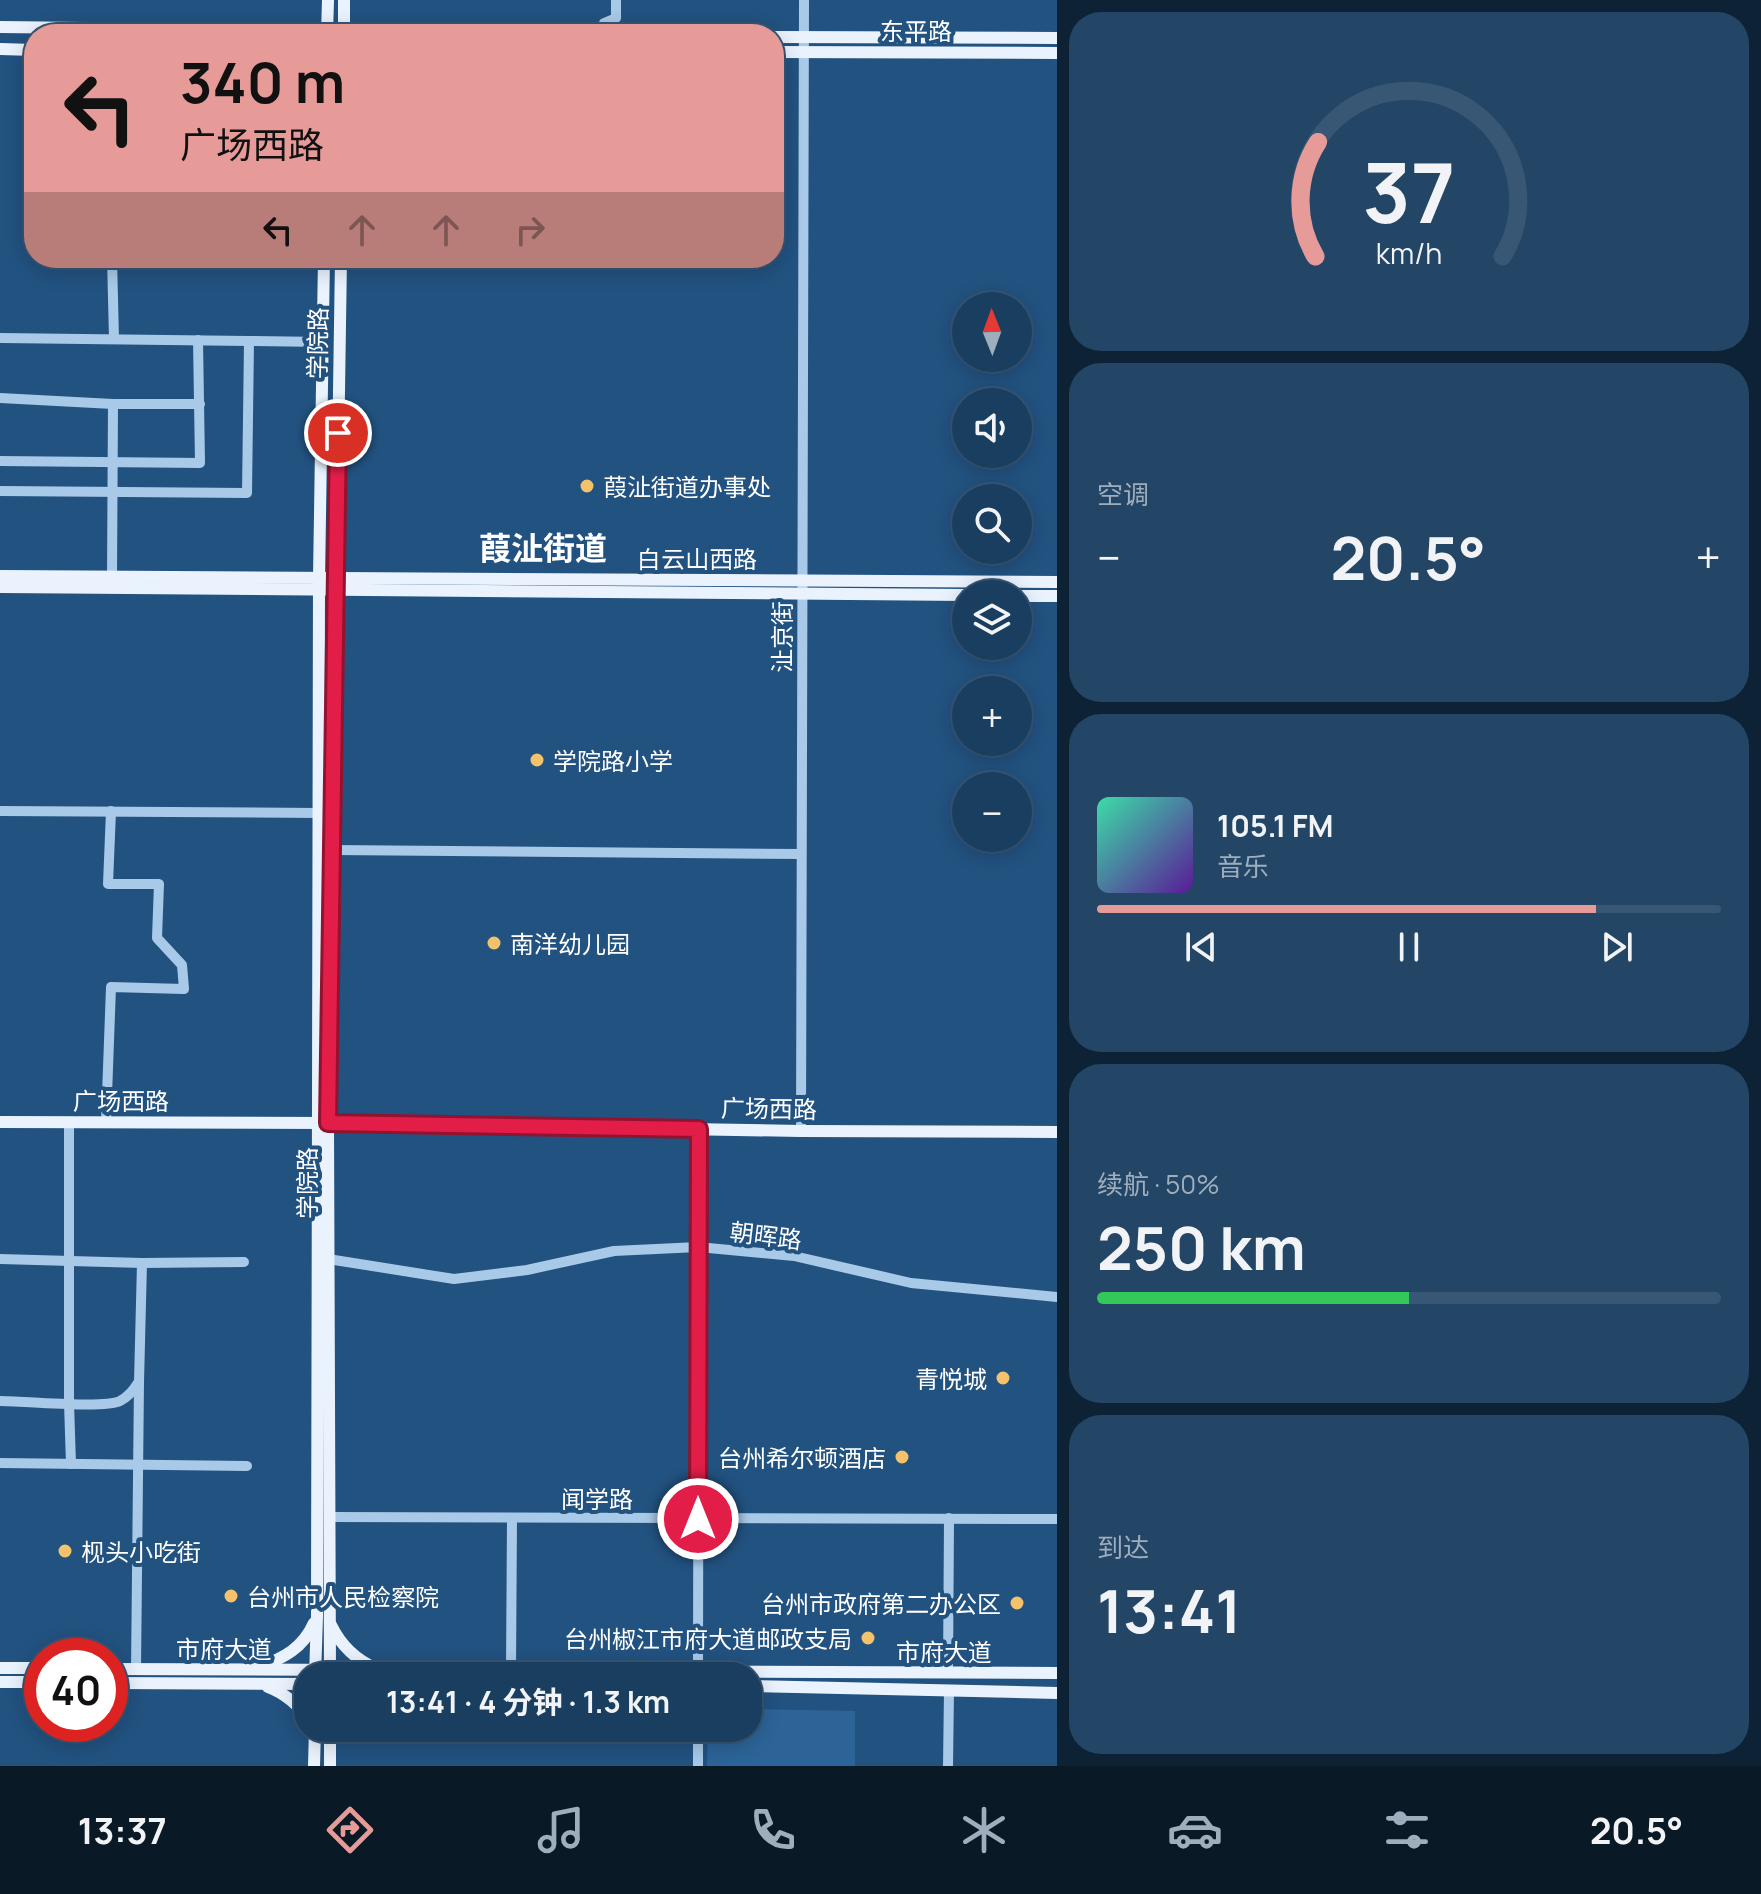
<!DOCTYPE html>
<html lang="zh">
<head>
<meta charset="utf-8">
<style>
	body { margin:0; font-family:Manrope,"Noto Sans SC",sans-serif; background:#234566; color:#f1f3f6; height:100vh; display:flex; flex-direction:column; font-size:30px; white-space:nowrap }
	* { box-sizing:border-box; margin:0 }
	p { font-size:26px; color:#9faebd }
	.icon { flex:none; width:44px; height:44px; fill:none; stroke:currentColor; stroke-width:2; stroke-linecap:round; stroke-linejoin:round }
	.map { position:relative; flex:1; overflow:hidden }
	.side { display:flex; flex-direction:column; gap:12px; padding:12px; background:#0e2235; width:704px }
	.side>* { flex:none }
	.hud { position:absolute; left:24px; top:24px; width:760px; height:244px; border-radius:32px; box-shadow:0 4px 20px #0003,0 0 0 2px #385775; background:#e69b98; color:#111; overflow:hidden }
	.needle { width:52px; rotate:359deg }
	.tools { position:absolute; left:952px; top:292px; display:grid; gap:16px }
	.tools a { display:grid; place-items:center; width:80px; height:80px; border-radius:50%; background:#1a3e60; box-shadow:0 4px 20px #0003,0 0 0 2px #385775; font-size:40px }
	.speed { position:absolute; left:24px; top:1638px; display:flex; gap:16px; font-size:40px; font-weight:700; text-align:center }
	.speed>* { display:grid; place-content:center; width:104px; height:104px; border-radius:50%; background:#1a3e60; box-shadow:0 4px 20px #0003,0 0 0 2px #385775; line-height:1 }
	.speed .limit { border:12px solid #d22; background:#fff; color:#111 }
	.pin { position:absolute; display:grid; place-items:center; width:68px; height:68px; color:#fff; margin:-34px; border:4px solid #fff; border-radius:50%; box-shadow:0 2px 8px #0007 }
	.me { position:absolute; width:88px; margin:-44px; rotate:0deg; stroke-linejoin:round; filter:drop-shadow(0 0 6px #0008) }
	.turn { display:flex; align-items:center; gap:28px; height:168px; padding:0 24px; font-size:36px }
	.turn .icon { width:104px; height:104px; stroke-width:2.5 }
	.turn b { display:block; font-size:56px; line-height:68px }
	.lanes { display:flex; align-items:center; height:76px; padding:0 24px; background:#0003; justify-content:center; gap:40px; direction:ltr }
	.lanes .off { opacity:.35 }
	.big { font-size:60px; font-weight:700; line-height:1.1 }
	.side .tile { flex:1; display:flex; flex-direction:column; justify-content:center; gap:12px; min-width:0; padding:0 28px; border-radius:32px; background:#234566 }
	.side .dial { align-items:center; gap:0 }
	.dial svg { height:208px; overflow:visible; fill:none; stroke:#385775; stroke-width:7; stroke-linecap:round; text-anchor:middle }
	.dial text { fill:#f1f3f6; stroke:none }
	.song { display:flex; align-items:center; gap:24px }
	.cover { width:96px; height:96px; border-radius:12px; background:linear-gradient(135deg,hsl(160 70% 55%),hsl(270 70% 35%)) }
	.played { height:8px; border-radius:4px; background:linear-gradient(90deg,#e69b98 80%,#385775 80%) }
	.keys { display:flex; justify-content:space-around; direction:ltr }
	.heat { display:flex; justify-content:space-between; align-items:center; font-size:44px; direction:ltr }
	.charge { height:12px; border-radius:6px; background:linear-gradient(90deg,#34c759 50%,#385775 0) }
	.trip { position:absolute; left:294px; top:1662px; width:468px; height:80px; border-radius:32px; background:#1a3e60; box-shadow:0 4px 20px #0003,0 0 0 2px #385775; font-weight:700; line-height:80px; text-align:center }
	.menu { display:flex; height:128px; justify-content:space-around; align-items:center; background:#0a1926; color:#9faebd }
	.menu .icon { width:56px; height:56px }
	.menu .current { color:#e69b98 }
	.menu b { font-size:36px; color:#f1f3f6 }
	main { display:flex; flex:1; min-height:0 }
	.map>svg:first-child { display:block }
	.green { fill:#2c6498 }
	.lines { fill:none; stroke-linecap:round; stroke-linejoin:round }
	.minor { stroke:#a8c9e7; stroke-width:10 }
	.major { stroke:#eaf3fd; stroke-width:12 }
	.route-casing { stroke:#92132f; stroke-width:20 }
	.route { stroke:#e11d48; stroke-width:14 }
	.poi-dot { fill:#f3c26a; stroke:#225280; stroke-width:3 }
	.labels { text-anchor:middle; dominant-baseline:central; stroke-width:8; stroke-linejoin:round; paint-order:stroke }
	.street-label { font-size:24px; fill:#fff; stroke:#225280 }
	.poi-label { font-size:24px; fill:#fff; stroke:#225280; text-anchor:start }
	.district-label { font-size:32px; font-weight:bold; fill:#fff; stroke:#225280 }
</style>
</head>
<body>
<main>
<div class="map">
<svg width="1057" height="1766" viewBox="0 0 1057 1766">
	<rect width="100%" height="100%" fill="#225280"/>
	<polygon class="green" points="748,1709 855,1711 855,1766 707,1766 708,1728 748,1728"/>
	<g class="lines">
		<g class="minor">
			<polyline points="604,34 604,23 616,18 616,0"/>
			<polyline points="112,258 114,339"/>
			<polyline points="0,338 249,341"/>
			<polyline points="0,398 113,404 200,404"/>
			<polyline points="0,461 200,463 198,340"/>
			<polyline points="0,491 247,493 249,341 323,342"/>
			<polyline points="112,577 113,404"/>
			<polyline points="0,811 318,813"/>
			<polyline points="332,850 801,854"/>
			<polyline points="69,1122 69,1403 71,1464"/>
			<polyline points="106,1122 111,987 184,989 182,965 157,938 159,884 108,884 111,811"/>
			<polyline points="801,1131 804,0"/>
			<polyline points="0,1259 142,1263 244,1262"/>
			<polyline points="328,1259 454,1279 527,1270 614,1251 698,1247 794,1256 911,1283 1057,1297"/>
			<path d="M0 1401C23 1401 104 1409 120 1401 128 1397 133 1391 138 1383"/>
			<polyline points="0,1463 247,1466"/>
			<polyline points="329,1517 1057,1519"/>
			<polyline points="136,1669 139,1382 142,1263"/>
			<polyline points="511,1671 512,1518"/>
			<polyline points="698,1672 699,1129"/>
			<polyline points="948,1673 949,1518"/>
			<polyline points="698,1766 698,1728"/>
			<polyline points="948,1766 949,1690"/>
		</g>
		<g class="major">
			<polyline points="0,27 587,34"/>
			<polyline points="327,34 328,0"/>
			<polyline points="344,34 344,0"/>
			<polyline points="774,37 1057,38"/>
			<polyline points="0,49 34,50"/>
			<polyline points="774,52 1057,53"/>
			<polyline points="0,576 1057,582"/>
			<polyline points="0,587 966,595"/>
			<polyline points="1018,596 1057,596"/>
			<polyline points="0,1122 328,1123 801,1131 1057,1132"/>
			<path d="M331 1625C341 1646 356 1660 377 1669"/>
			<path d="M259 1667C284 1658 303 1648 314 1623"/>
			<polyline points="0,1668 42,1668"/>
			<polyline points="110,1669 1057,1673"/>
			<polyline points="315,1676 317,1616 319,578 324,258"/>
			<polyline points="330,1676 328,1123 341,258"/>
			<polyline points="0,1682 42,1682"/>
			<polyline points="110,1683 308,1684"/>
			<polyline points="748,1686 1057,1693"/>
			<path d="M268 1687C286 1694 298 1704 308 1720"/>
			<polyline points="314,1766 315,1728"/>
			<polyline points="330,1766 330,1728"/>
		</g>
	</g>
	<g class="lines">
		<g class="route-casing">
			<polyline id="route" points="338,433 328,1123 699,1129 698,1519"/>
		</g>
		<use href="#route" class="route"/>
	</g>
	<g class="poi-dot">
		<circle cx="587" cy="486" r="8"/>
		<circle cx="537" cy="760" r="8"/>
		<circle cx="494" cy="943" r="8"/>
		<circle cx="1003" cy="1378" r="8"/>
		<circle cx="902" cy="1457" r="8"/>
		<circle cx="65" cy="1551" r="8"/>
		<circle cx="231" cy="1596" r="8"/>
		<circle cx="1017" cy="1603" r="8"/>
		<circle cx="868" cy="1638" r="8"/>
	</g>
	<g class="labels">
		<g class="street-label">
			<text x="916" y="30">东平路</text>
			<text transform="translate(317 343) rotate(-89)">学院路</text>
			<text x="697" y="558">白云山西路</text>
			<text transform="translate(781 637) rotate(-90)">沚京街</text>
			<text x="121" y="1100">广场西路</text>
			<text transform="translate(769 1108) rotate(1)">广场西路</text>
			<text transform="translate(306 1183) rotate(-90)">学院路</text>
			<text transform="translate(766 1235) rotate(7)">朝晖路</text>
			<text x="597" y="1498">闻学路</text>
			<text x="224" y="1648">市府大道</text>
			<text x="944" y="1651">市府大道</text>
		</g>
		<g class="poi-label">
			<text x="603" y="486">葭沚街道办事处</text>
			<text x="553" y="760">学院路小学</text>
			<text x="510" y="943">南洋幼儿园</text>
			<text x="987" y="1378" text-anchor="end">青悦城</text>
			<text x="886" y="1457" text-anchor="end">台州希尔顿酒店</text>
			<text x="81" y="1551">枧头小吃街</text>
			<text x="247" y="1596">台州市人民检察院</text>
			<text x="1001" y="1603" text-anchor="end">台州市政府第二办公区</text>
			<text x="852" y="1638" text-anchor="end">台州椒江市府大道邮政支局</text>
		</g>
		<g class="district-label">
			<text x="543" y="548">葭沚街道</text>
		</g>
	</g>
</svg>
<div class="tools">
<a><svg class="needle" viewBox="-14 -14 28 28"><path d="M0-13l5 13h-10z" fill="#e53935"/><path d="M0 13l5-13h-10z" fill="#9faebd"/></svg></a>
<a><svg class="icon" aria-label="sound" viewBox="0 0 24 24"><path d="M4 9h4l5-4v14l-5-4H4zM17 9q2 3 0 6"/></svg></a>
<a><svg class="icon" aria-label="search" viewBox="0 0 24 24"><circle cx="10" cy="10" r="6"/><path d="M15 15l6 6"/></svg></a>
<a><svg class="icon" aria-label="layers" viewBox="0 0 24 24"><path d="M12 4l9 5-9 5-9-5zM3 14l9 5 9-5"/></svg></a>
<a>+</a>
<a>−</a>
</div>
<div class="speed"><div class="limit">40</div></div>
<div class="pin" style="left:338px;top:433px;background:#d93025"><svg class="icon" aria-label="arrive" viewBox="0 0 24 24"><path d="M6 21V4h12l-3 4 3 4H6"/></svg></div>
<svg class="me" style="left:698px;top:1519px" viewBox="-20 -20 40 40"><circle r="17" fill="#e11d48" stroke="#fff" stroke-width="3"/><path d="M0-11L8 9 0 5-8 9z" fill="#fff"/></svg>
<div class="trip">13:41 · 4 分钟 · 1.3 km</div>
<div class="hud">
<div class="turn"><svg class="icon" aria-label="left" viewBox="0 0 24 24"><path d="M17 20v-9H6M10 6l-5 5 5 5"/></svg><div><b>340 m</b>广场西路</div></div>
<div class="lanes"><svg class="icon" aria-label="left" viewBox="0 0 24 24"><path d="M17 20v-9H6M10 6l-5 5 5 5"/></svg><svg class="icon off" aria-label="ahead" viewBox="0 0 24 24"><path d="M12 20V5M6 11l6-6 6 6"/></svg><svg class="icon off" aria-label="ahead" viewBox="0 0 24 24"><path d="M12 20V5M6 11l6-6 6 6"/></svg><svg class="icon off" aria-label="right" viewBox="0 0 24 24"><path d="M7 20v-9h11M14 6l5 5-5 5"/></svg></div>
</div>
</div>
<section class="side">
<div class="tile dial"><svg viewBox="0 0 100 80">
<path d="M14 69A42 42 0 1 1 86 69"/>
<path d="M14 69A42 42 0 0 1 15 25" stroke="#e69b98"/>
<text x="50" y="56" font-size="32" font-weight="700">37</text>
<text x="50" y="72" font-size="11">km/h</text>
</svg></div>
<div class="tile"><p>空调</p>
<div class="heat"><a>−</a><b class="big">20.5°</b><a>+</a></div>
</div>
<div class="tile">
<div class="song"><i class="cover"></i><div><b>105.1 FM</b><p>音乐</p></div></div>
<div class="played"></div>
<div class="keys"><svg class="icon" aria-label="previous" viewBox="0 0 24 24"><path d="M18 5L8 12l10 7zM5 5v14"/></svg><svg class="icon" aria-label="pause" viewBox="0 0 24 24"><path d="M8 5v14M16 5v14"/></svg><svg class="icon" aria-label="next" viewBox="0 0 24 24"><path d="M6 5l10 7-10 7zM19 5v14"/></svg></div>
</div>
<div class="tile"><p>续航 · 50%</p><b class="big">250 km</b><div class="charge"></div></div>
<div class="tile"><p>到达</p><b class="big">13:41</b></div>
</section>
</main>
<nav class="menu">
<b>13:37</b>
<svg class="icon current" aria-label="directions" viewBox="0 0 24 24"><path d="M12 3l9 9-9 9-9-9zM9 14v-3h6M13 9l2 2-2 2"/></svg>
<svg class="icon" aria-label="music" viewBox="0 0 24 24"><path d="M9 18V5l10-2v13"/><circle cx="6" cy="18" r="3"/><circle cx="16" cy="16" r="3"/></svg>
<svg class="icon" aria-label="phone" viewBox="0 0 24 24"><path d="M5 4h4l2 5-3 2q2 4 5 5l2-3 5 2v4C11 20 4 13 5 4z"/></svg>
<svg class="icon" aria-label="climate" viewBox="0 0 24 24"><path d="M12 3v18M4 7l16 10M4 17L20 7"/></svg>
<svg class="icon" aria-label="car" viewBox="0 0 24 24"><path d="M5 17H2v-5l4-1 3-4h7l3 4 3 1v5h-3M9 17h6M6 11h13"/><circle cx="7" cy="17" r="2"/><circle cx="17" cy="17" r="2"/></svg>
<svg class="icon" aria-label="filters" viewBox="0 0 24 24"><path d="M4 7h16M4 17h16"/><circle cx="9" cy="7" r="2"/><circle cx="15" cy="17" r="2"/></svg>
<b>20.5°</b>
</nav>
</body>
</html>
